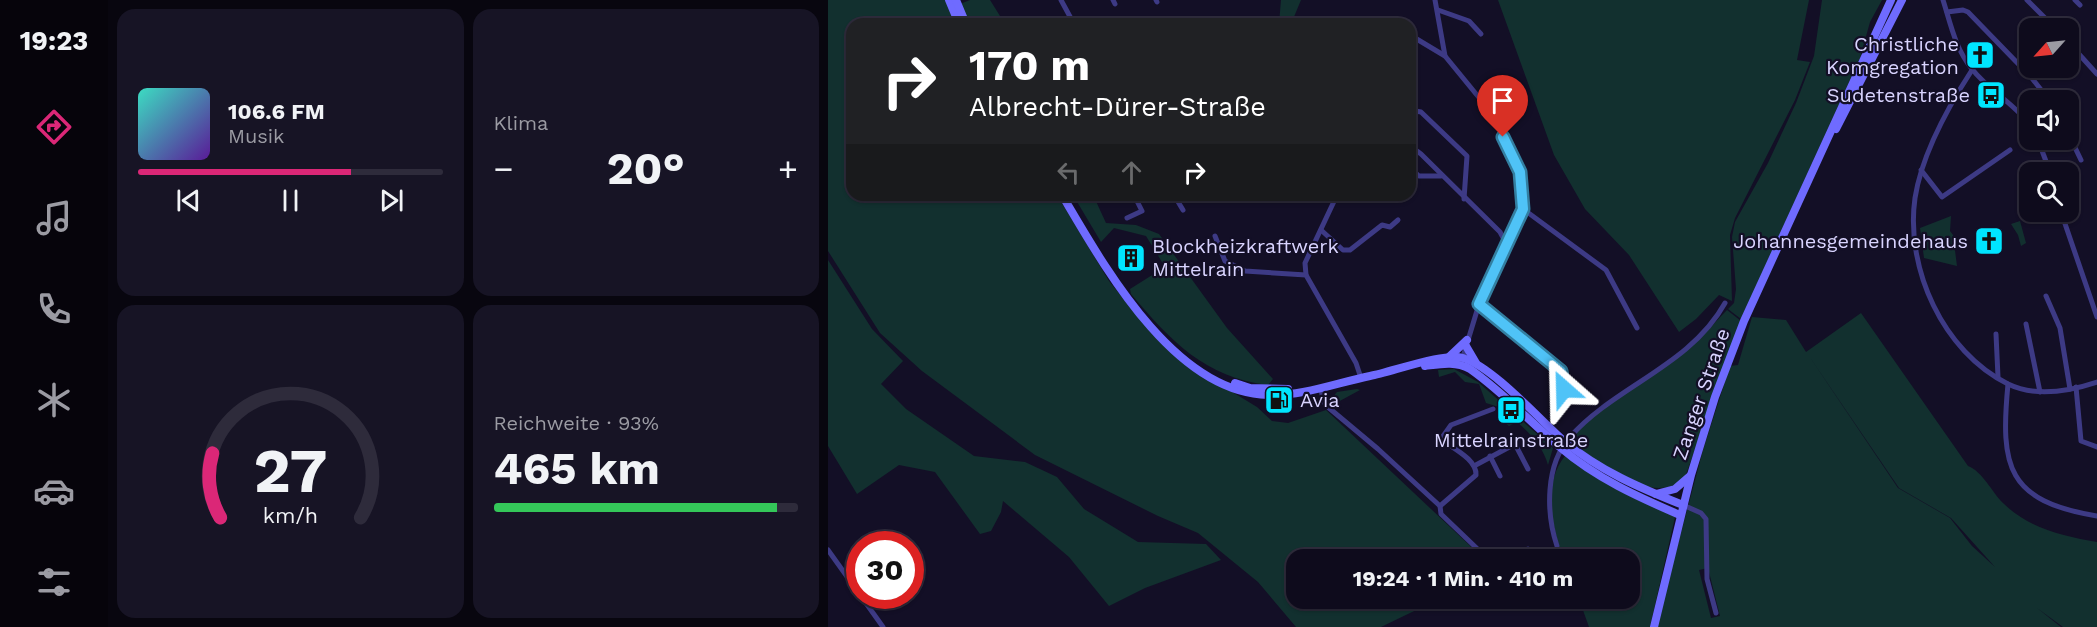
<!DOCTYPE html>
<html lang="de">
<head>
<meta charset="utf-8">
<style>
	body { margin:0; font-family:"Work Sans",sans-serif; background:#171425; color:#f1f3f6; height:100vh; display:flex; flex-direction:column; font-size:22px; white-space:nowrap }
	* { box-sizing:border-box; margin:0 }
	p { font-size:20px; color:#9b9ba3 }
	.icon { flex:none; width:33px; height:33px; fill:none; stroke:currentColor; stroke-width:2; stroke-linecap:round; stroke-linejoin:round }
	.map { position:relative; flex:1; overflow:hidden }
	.sheet { display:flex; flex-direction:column; gap:9px; padding:9px; background:#08060f; width:720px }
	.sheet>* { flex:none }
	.hud { position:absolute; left:18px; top:18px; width:570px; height:183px; border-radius:18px; box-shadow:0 2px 4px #0004,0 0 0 2px #2e2b3b; background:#202124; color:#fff; overflow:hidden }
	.needle { width:39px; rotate:243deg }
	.fabs { position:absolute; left:1191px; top:18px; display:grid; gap:12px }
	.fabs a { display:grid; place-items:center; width:60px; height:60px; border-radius:12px; background:#0e0b1c; box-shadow:0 2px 4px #0004,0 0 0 2px #2e2b3b; font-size:30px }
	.speed { position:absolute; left:18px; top:531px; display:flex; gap:12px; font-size:30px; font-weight:700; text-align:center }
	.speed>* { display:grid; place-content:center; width:78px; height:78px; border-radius:50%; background:#0e0b1c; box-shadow:0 2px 4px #0004,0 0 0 2px #2e2b3b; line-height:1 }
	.speed .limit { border:9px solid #d22; background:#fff; color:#111 }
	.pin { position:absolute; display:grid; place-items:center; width:51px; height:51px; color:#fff; margin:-62px -26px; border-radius:50% 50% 50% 0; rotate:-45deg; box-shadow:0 0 6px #0007 }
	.pin .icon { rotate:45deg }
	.me { position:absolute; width:66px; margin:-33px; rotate:335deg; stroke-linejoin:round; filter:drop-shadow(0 0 4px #0008) }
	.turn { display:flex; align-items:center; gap:21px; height:126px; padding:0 24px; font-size:27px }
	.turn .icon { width:78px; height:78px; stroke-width:2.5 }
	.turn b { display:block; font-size:42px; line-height:51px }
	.lanes { display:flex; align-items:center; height:57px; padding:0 24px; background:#0003; justify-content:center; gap:30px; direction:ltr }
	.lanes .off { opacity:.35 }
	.big { font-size:45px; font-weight:700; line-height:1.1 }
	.sheet .widget { flex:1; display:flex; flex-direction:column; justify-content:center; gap:9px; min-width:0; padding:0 21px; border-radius:18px; background:#171425 }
	.sheet .dial { align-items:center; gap:0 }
	.dial svg { height:156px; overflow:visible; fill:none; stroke:#2e2b3b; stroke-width:7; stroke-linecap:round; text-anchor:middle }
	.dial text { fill:#f1f3f6; stroke:none }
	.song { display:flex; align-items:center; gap:18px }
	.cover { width:72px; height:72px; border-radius:9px; background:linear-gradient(135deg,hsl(170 70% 55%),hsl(270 70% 35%)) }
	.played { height:6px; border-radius:3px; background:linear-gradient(90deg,#db2777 70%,#2e2b3b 70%) }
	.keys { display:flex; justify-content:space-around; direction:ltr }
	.heat { display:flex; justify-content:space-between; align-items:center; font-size:33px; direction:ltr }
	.charge { height:9px; border-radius:4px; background:linear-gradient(90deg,#34c759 93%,#2e2b3b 0) }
	.sheet .tiles { flex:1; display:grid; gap:9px; grid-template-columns:repeat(2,1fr) }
	.trip { position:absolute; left:458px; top:549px; width:354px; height:60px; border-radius:18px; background:#0e0b1c; box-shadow:0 2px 4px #0004,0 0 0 2px #2e2b3b; font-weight:700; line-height:60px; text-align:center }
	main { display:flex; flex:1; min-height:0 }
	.dock { display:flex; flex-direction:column; width:108px; justify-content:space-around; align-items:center; background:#06040b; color:#9b9ba3 }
	.dock .icon { width:42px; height:42px }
	.dock .selected { color:#db2777 }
	.dock b { font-size:27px; color:#f1f3f6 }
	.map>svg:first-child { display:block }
	.green { fill:#12302f; fill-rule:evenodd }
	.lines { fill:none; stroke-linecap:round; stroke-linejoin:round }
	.street { stroke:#3d3a85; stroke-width:5 }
	.secondary { stroke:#6f6bff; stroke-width:8 }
	.route-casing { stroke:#337fa1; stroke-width:15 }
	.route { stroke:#4fc3f7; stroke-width:10 }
	.labels { text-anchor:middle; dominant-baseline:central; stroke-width:4.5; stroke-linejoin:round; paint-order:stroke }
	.poi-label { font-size:20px; fill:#d9d4ff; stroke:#130f26; text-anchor:end }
	.street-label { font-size:20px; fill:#d9d4ff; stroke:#130f26 }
</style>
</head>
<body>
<main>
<nav class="dock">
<b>19:23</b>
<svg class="icon selected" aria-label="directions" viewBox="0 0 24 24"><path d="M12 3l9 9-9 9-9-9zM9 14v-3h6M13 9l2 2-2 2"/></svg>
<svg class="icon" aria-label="music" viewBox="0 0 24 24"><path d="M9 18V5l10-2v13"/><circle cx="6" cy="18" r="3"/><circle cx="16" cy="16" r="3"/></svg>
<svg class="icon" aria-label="phone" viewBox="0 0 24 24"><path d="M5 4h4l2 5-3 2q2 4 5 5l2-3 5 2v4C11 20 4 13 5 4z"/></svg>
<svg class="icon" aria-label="climate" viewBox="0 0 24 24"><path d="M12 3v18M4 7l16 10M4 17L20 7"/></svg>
<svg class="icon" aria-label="car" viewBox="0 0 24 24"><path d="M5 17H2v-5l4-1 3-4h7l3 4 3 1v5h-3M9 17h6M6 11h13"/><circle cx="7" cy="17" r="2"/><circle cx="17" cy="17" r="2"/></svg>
<svg class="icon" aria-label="filters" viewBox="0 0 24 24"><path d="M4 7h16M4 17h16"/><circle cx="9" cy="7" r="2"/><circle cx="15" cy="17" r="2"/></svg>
</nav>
<section class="sheet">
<div class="tiles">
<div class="widget">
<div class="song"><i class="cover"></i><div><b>106.6 FM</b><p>Musik</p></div></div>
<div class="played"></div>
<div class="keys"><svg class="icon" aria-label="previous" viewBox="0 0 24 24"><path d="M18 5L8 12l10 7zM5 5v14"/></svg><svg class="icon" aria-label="pause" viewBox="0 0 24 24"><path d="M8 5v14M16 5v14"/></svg><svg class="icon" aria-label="next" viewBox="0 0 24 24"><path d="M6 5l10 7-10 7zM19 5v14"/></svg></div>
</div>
<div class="widget"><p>Klima</p>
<div class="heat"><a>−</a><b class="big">20°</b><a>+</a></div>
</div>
<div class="widget dial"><svg viewBox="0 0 100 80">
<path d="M14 69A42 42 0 1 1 86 69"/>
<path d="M14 69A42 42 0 0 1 10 36" stroke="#db2777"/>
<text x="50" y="56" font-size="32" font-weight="700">27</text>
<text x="50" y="72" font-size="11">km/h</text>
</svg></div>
<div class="widget"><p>Reichweite · 93%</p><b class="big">465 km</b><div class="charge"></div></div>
</div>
</section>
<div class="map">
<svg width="1269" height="627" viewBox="0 0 1269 627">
	<rect width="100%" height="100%" fill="#130f26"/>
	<g class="green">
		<polygon points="0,0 118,0 127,24 24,24 24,195 229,195 281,281 325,335 350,359 429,407 444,421 460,423 498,410 656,559 468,560 468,598 611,599 553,627 468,627 430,582 370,533 330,516 207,455 94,371 52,333 0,251"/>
		<polygon points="142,0 162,0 177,24 139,24 132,4"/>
		<polygon points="453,0 473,0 463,24 451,24"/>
		<polygon points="670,0 981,0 969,60 982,62 967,100 907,218 902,235 904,301 891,295 868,319 851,332 801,255 757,209 726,155"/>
		<polygon points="994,0 1054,0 1042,22 1032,58 913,319 900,309 906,303 908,289 904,237 907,222 940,163 968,103 986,56"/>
		<path d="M245 195H272L266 197 278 223 308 225 331 234 399 328 445 379 440 385C376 377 343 341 303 294L302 289 337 267 318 236 286 228 273 242Z"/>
		<polygon points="1123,216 1122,231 1125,235 1129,266 1096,258 1092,228"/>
		<polygon points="1192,221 1198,243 1193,246 1190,235 1183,224"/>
		<polygon points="0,260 44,329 75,361 53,384 78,409 146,456 197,462 229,477 256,509 310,542 378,544 393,560 317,588 281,606 241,557 175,501 173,512 163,531 152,534 107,472 71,465 29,494 0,446"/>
		<path d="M899 310 913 321 856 480C821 505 775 465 745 444 743 421 823 378 842 363 863 348 881 329 899 310Z"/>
		<path d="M1033 313 1140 466C1155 472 1163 491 1175 503 1200 528 1235 536 1269 542V627H1235L1209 608 1233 627H828L875 450 902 366 910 365 924 317 958 320 978 352ZM981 356 1071 488 1123 518 1167 567 1144 546 1122 518 1070 488ZM880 568 892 616 883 618 871 570Z"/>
		<path d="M626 369 650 382 725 448 720 465C715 447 703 434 689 422L681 426 677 423 674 408 658 403 651 384 637 382 627 372 611 377 610 370Z"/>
		<polygon points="529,389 532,390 508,403 509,409 505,407 502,400 509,392"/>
		<path d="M737 456 785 485 847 517 822 627H761L751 599 801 598V560L736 559C724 529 714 484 737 456Z"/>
	</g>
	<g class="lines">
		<g class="street">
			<polyline points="233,0 246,24"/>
			<polyline points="285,0 287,4"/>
			<polyline points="328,0 329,2"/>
			<polyline points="607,0 617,56"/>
			<path d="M1115 0C1123 25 1127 48 1144 69 1161 91 1186 103 1202 125"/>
			<polyline points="1199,0 1227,28"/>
			<polyline points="1247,0 1252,5"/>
			<polyline points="610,10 641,21 653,34"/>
			<polyline points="1119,12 1135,10 1140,12 1203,77 1221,100"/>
			<polyline points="524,24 551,24"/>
			<polyline points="582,35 617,56 653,100 672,130 695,185 695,209 651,304 634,360"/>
			<polyline points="582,38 582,59"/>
			<polyline points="1240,42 1269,74"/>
			<polyline points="582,63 584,74"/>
			<path d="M1144 70C1120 107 1094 153 1087 198 1077 268 1115 352 1180 384 1207 397 1242 391 1269 382"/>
			<polyline points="582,110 593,112 639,156 636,199"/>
			<polyline points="1240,133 1253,160"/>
			<polyline points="1210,140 1222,172"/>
			<polyline points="582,153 589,151 593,154 672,232 679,245"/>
			<polyline points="582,168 591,176 613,176"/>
			<polyline points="1093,170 1114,197 1182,150"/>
			<polyline points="346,195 355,210"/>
			<polyline points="695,209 778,270 809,328"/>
			<polyline points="1233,212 1269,317"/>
			<polyline points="299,218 314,211 306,195"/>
			<polyline points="493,230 515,250 522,250 554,225 562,227 570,220"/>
			<polyline points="387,236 397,261 417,271 478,275 528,363 533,378"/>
			<polyline points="478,275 477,263 509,195"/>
			<polyline points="1218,296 1232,328 1242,389"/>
			<polyline points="651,304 733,371 736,389"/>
			<polyline points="1198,324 1212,392"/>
			<polyline points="1168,334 1170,377"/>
			<path d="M1180 384C1172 467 1179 501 1269 516"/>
			<polyline points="1248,387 1253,441 1269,447"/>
			<path d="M493 388 495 401 501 408 550 449 612 506 648 475C649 459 624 448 613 439L623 425 665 409"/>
			<polyline points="662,456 672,476"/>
			<polyline points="646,466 687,444 700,469"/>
			<polyline points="855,505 873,513 878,519 879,579 888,613"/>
			<polyline points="612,506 613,514 661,560"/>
			<path d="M729 546C718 513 717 465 742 437 787 386 862 366 897 303"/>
			<polyline points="0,550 55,627"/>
			<polyline points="677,560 700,549"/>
		</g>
		<g class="secondary">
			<polyline points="121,0 131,24"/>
			<polyline points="128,0 138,24"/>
			<polyline points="1008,129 1074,0"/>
			<path d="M234 195C276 266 346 393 440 395 476 396 508 383 542 376 564 372 616 352 635 358 665 367 711 419 736 441 772 471 812 488 855 505"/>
			<polyline points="638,346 648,363"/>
			<polyline points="621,357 639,340"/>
			<path d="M597 366C613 364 627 361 642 369 675 392 702 422 733 448 768 478 810 497 852 515"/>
			<polyline points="407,383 422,388 460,389"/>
			<polyline points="828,494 847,489 862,476"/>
			<polyline points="826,627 863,475 887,397 916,321 1063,0"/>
		</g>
	</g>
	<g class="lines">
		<g class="route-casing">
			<polyline id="route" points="675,137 692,172 695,209 651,304 733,371 736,389"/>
		</g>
		<use href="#route" class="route"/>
	</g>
	<defs>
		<g id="church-square" transform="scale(1.5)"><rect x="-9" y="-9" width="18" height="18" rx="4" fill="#00e5ff" stroke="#130f26"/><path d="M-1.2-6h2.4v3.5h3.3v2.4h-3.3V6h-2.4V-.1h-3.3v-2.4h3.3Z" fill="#111"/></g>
		<g id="bus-square" transform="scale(1.5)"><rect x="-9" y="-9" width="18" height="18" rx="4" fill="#00e5ff" stroke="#130f26"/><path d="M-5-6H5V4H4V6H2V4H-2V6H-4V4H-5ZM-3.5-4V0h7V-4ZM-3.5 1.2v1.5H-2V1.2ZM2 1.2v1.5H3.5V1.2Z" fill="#111"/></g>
		<g id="building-square" transform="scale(1.5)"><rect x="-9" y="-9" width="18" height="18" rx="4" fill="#00e5ff" stroke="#130f26"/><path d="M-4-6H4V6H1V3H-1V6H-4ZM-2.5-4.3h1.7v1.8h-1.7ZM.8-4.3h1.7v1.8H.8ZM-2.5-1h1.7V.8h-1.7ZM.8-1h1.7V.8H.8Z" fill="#111"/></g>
		<g id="fuel-square" transform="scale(1.5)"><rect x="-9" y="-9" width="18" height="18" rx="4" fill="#00e5ff" stroke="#130f26"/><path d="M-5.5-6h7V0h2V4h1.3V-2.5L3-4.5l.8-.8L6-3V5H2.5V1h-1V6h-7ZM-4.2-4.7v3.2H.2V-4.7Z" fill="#111"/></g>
	</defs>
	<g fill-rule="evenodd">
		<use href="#church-square" x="1152" y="55"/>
		<use href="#bus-square" x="1163" y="95"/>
		<use href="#church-square" x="1161" y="241"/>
		<use href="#building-square" x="303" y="258"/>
		<use href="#fuel-square" x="451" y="400"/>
		<use href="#bus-square" x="683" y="410"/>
	</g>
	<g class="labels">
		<g class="poi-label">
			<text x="1131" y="44">Christliche<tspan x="1131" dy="23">Komgregation</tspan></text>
			<text x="1142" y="95">Sudetenstraße</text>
			<text x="1140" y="241">Johannesgemeindehaus</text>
			<text x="324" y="246" text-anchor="start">Blockheizkraftwerk<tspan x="324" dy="23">Mittelrain</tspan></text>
			<text x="472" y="400" text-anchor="start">Avia</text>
			<text x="683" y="440" text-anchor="middle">Mittelrainstraße</text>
		</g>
		<g class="street-label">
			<text transform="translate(873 394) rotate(-71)">Zanger Straße</text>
		</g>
	</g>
</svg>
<div class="fabs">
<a><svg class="needle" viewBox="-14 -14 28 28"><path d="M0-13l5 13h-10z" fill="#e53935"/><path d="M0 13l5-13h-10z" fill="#9b9ba3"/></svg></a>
<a><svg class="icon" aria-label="sound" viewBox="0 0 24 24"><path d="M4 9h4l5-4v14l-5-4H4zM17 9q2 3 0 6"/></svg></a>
<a><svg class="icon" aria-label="search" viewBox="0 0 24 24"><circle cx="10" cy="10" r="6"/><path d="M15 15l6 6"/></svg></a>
</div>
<div class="speed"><div class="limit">30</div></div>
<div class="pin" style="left:675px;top:137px;background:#d93025"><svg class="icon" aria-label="arrive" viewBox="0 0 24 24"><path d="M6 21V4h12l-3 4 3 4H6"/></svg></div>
<svg class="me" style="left:736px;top:389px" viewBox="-20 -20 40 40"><path d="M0-17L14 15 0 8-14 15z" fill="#4fc3f7" stroke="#fff" stroke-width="4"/></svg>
<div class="trip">19:24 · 1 Min. · 410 m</div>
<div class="hud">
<div class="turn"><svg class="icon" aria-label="right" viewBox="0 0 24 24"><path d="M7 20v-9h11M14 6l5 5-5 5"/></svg><div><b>170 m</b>Albrecht-Dürer-Straße</div></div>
<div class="lanes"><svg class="icon off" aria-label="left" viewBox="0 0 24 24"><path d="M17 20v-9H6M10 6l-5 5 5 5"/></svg><svg class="icon off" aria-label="ahead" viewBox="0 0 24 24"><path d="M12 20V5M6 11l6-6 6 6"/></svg><svg class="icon" aria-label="right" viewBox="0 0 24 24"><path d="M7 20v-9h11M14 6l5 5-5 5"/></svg></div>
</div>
</div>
</main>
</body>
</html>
